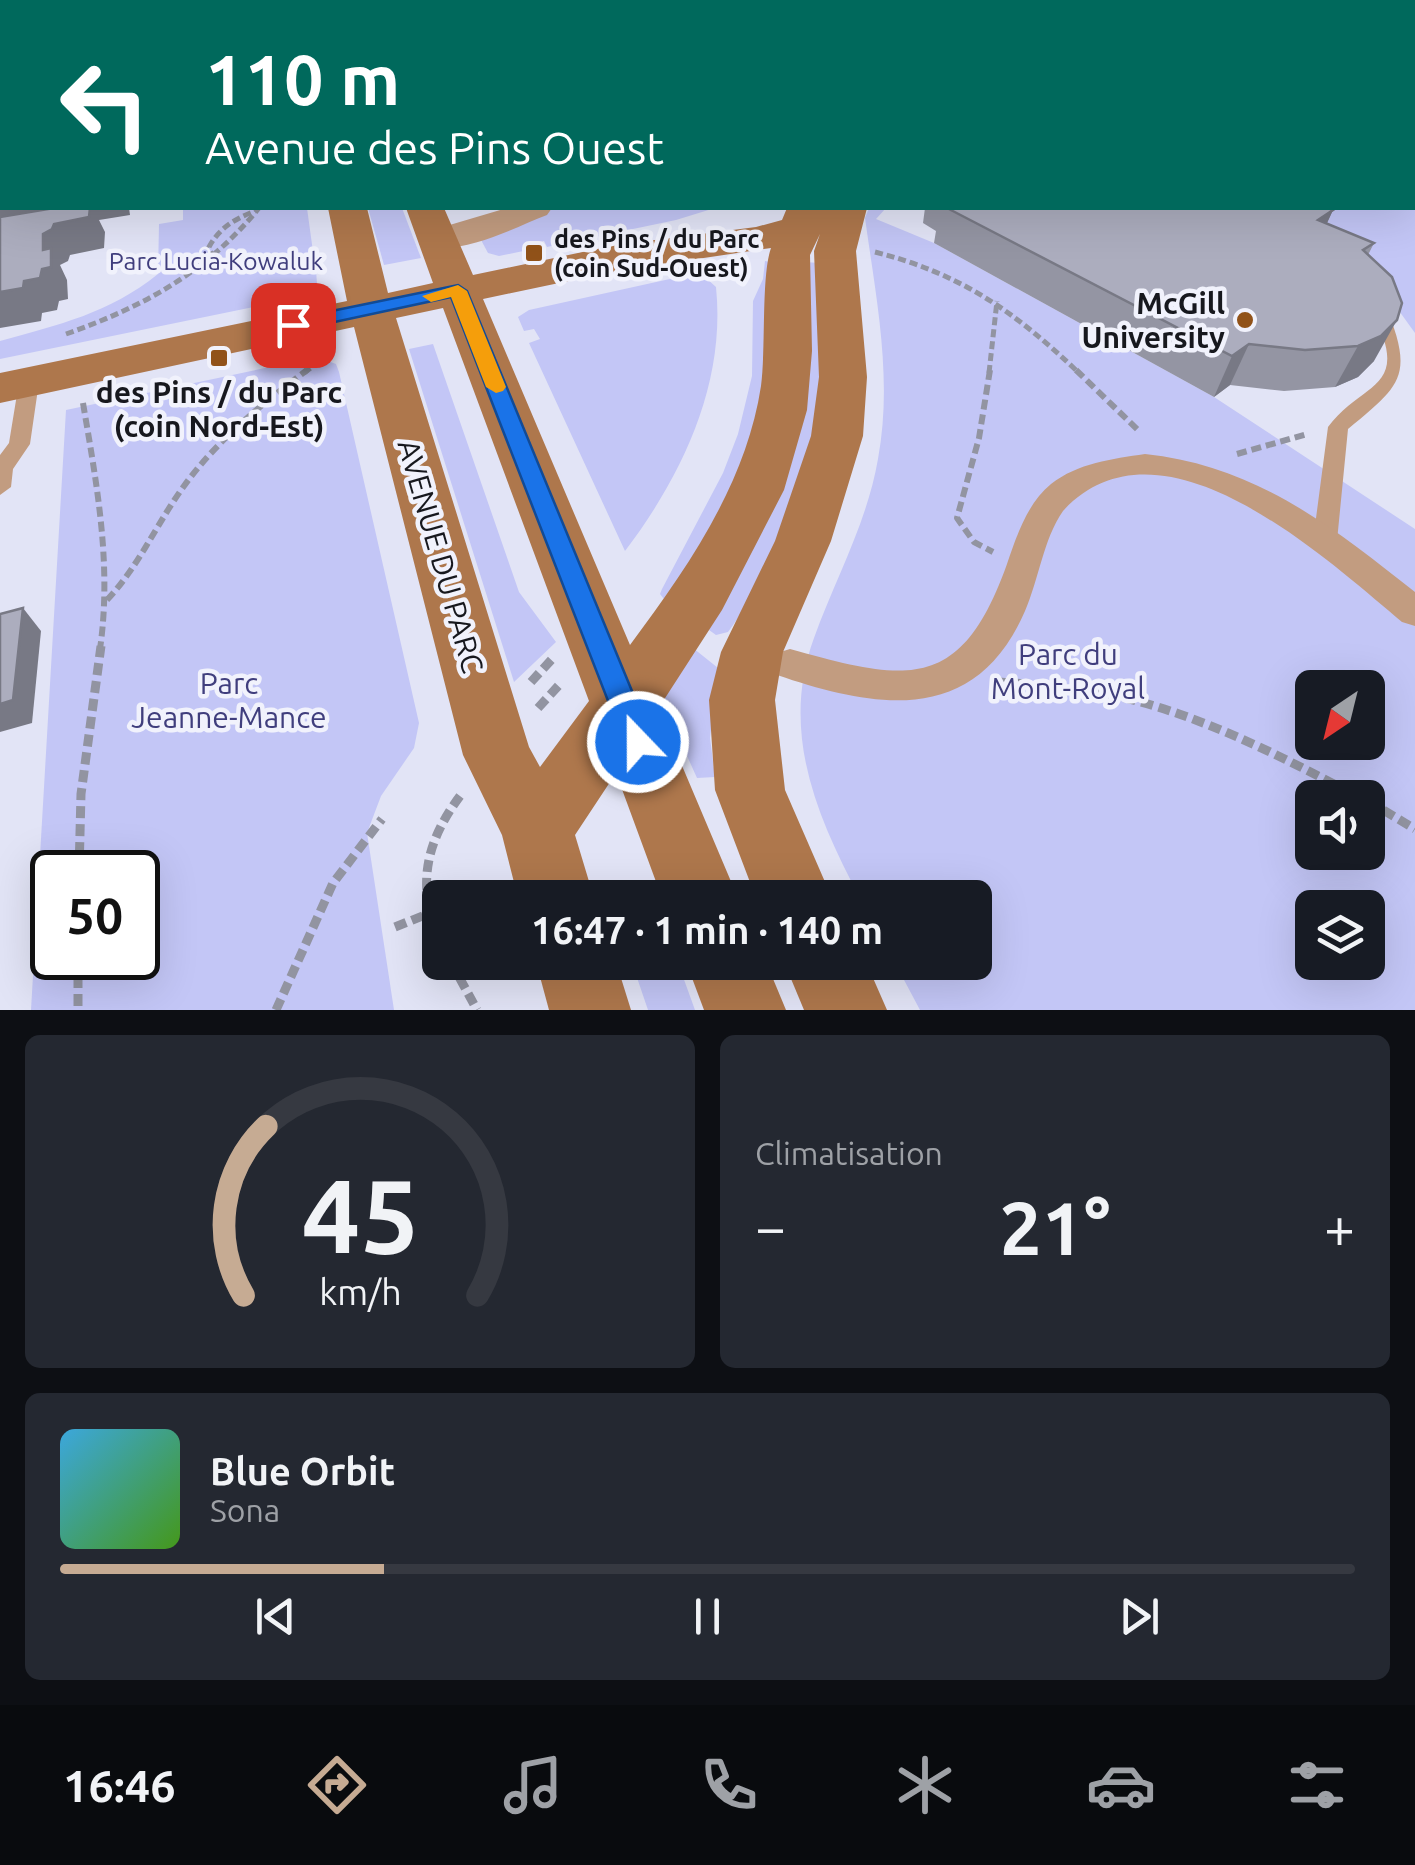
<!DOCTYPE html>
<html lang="fr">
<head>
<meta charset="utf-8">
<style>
	body { margin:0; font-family:Ubuntu,sans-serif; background:#242831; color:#f1f3f6; height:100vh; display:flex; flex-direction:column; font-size:38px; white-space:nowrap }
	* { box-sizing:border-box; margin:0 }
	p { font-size:32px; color:#9ea1a6 }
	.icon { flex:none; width:55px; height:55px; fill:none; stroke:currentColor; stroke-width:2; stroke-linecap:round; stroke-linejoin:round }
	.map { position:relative; height:1010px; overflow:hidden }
	.details { display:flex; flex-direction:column; gap:25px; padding:25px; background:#0d0f14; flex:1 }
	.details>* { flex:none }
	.top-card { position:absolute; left:0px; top:0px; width:1415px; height:210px; box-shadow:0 10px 40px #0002; background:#00695c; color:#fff; overflow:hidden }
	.needle { width:65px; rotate:215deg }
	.fabs { position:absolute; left:1295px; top:670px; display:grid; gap:20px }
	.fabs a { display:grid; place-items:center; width:90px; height:90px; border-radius:15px; background:#171b24; box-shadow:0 10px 40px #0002; font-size:50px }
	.speed { position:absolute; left:30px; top:850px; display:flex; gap:20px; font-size:50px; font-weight:700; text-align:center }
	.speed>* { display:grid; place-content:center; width:130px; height:130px; border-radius:50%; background:#171b24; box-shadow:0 10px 40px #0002; line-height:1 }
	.speed .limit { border:5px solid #111; border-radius:15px; background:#fff; color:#111 }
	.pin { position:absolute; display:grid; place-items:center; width:85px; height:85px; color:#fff; margin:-42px; border-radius:20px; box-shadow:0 5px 15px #0006 }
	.me { position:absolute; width:110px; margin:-55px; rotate:338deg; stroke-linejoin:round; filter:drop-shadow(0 0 8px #0008) }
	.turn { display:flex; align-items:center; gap:35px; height:210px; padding:0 40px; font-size:45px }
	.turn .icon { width:130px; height:130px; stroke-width:2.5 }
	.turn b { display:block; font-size:70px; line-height:85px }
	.big { font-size:75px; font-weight:700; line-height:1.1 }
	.details .tile { flex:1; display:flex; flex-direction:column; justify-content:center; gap:15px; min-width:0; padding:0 35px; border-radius:15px; background:#242831 }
	.details .dial { align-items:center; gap:0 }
	.dial svg { height:260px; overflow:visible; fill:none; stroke:#363941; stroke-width:7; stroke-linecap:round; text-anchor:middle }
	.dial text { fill:#f1f3f6; stroke:none }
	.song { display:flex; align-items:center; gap:30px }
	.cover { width:120px; height:120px; border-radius:15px; background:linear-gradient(135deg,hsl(200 70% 55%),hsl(100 70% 35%)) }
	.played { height:10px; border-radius:5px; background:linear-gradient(90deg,#c6ab93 25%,#363941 25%) }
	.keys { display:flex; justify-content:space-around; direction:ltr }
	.heat { display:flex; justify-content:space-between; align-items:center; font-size:55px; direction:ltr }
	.details .tiles { flex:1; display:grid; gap:25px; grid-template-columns:1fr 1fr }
	.tile:last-child { grid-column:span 2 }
	.trip { position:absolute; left:422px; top:880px; width:570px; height:100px; border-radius:15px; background:#171b24; box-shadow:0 10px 40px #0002; font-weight:700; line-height:100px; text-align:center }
	.tab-bar { display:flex; height:160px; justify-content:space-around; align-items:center; background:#090b0e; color:#9ea1a6 }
	.tab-bar .icon { width:70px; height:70px }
	.tab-bar .active { color:#c6ab93 }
	.tab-bar b { font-size:45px; color:#f1f3f6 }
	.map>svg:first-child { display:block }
	.green { fill:#c3c6f6; fill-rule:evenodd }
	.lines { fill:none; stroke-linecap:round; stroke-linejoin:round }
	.path-far2 { stroke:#9294a1; stroke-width:5; stroke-dasharray:8 4; stroke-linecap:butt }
	.path-far1 { stroke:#9294a1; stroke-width:6; stroke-dasharray:10 5; stroke-linecap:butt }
	.path { stroke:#9294a1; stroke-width:9; stroke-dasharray:12 6; stroke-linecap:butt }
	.service { fill:#c29c80; fill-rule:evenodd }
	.pedestrian { fill:#c29c80; fill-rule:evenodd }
	.minor { fill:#c29c80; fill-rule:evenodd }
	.tertiary { stroke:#c29c80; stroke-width:55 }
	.secondary { fill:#ae774c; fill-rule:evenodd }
	.wall { fill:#9495a3 }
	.shaded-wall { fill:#787985 }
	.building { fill:#acadbe; stroke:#787985; stroke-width:2.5 }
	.route { fill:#1a73e8; stroke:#114b97; stroke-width:2.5 }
	.slow { fill:#f59e0b }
	.poi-dot { fill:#915219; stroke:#f1f2fc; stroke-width:4 }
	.labels { text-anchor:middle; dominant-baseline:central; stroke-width:9; stroke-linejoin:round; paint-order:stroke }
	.far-poi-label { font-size:25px; font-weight:bold; fill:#17181e; stroke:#f1f2fc; text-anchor:start }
	.far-park-label { font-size:25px; fill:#403e7d; stroke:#f1f2fc }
	.poi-label { font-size:30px; font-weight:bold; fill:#17181e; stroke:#f1f2fc; text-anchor:end }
	.street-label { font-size:30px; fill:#17181e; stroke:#f1f2fc }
	.park-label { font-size:30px; fill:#403e7d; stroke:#f1f2fc }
</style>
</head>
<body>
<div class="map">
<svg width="1415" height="1010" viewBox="0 0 1415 1010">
	<rect width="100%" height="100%" fill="#e2e4f6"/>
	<g class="green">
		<polygon points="1415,75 1415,333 1389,297 1260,208 1412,208"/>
		<path d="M183 208H307L314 259 302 262 305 271 316 270 317 284 297 298 0 359V341C60 324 108 314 158 274L159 224 183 220Z"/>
		<polygon points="368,208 402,208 421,258 384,265"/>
		<polygon points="555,208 715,208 676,220 547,247 544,241 526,245 528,250 499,256 488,253 480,238"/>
		<path d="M869 208H886L876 219 934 243 1214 397 1415 529V1010H920L895 963 975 962V898H860C816 815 780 731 814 638 836 577 867 523 878 459 893 378 876 298 865 218ZM1312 688H1368V742H1312ZM1312 798H1368V852H1312ZM1312 908H1368V962H1312Z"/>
		<path d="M765 261 770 262C769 312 770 366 758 416 742 484 701 543 667 603L660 594 662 589 723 473 738 434 752 376 753 301 763 279Z"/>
		<path d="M805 262 819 263C819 306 827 370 819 410 807 474 767 581 728 632L716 635 709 630Z"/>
		<path d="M688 275 706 278 716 287C726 384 682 476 625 551L529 343 540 339 534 329 524 331 518 317 529 310Z"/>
		<polygon points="433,344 519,592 556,642 514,682 409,349"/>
		<path d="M317 357 336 364 339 372 419 723 414 748 381 796 367 833 394 1010H31L66 410ZM52 872H138V958H52Z"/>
		<polygon points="693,648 718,668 710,738 715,777 697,778 661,698"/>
		<polygon points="632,963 678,963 695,1010 648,1010"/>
	</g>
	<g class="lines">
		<g class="path-far2">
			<path d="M875 252C962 274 1015 312 1079 373"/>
			<path d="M213 259 209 247C220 227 235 219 255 211"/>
			<path d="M66 334C143 307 207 272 259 208"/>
			<polyline points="304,373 325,357"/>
			<polyline points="989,373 997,301"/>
		</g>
		<g class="path-far1">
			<polyline points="990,370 979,438 957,518 974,542 993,552"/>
			<polyline points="1076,370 1140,432"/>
			<path d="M83 403C97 486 112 565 100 649"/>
			<polyline points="1237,454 1307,434"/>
			<path d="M107 600C139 566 157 523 184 486 218 439 262 404 307 370"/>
		</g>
		<g class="path">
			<polyline points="531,682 553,658"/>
			<path d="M999 682C1040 685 1081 688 1121 697 1206 717 1284 758 1361 798"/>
			<polyline points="538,708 560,684"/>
			<polyline points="1368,801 1415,829"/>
			<polyline points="79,872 81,794 101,646"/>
			<polyline points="395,927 425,915"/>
			<path d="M440 942C416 887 425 843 460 796"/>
			<polyline points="78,958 78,1010"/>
			<polyline points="451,962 477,1010"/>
			<polyline points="276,1010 333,883 382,819"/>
		</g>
		<g class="service">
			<path d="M1378 301 1384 302C1415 376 1402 384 1348 429L1337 541 1333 547H1317L1313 541 1328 427C1364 379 1415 391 1369 306Z"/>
			<polygon points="29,376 39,382 30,444 13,469 11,487 0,495 0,455 9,443 19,382"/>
		</g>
		<path class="pedestrian" d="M1145 454C1256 466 1330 525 1415 592V626L1402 622C1325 558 1161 405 1063 511 1043 540 1039 579 1025 611 975 726 877 709 777 675L771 664 777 653 790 649C908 682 961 693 1007 564 1017 535 1027 504 1051 484 1078 463 1112 459 1145 454Z"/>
		<g class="minor">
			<polygon points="606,0 629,0 630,2 607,2"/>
			<polygon points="1243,0 1269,0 1270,2 1244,2"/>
			<path d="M507 208H552L547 215C513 228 464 255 426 246L421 239 426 232Z"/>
		</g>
		<polyline class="tertiary" points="0,14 2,5"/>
		<g class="secondary">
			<polygon points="317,0 345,0 346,2 318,2"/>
			<path d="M328 208H367L388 293 433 283 406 208H444L473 275 616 245 756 227 782 220 787 208H867L856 251 867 377 863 436 831 541 783 652 775 700 785 790 832 898H756L715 790 709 700 721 652 775 541 811 436 819 377 814 251 820 234 810 255 812 351 807 410 784 490 722 610 658 709 738 898H662L616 773 575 835 594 898H518L502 835 463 755 354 327 0 403V373L347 301ZM771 248C761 276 766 350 761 386 746 484 688 567 630 645L483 299 616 271ZM443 308 589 701 540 767 529 747 396 318Z"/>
			<polygon points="536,962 616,962 631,1010 549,1010"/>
			<polygon points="686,962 766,962 786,1010 704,1010"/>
			<polygon points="784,962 866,962 887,1010 804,1010"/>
		</g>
	</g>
	<g class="wall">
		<polygon points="735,0 902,0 906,2 730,2 730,1"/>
		<polygon points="921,0 1235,0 1234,2 926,2"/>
		<polygon points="1277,0 1305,0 1304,2 1282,2"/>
		<polygon points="925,208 1328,208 1333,210 1327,223 1374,243 1368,255 1374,361 1358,377 1335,387 1284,391 1230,385 1214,397 934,243 936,231 923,223"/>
	</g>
	<g class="shaded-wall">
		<polygon points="13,0 127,0 127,2 14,2"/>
		<polygon points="147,0 289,0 290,2 139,2 139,1"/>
		<rect x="378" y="0" width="50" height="2"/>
		<polygon points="1170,0 1235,0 1234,2 1154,2"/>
		<polygon points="1415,52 1415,78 1412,79 1412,53"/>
		<polygon points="0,107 2,112 2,130 0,125"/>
		<polygon points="0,204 2,204 2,208 129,208 130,215 99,220 105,232 104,248 70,255 68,261 60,265 67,280 68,299 59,301 57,310 42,313 41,321 0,328"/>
		<polygon points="1333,210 1315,249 1318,220"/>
		<polygon points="1397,320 1374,361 1358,377 1335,387 1358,346"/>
		<polygon points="1249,344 1230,385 1214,397 1232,356"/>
		<polygon points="23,608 41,631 32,723 0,732 0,704"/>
	</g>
	<g class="building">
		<polygon points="76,0 120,0 120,2 53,2"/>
		<polygon points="226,0 291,0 292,2 219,2"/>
		<polygon points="528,0 587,0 589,2 530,2"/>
		<polygon points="659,0 705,0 708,2 662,2"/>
		<polygon points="735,0 760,0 763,2 732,2 730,1"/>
		<polygon points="780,0 882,0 868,2 783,2"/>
		<polygon points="882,0 902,0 906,2 868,2"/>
		<polygon points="944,0 961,0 961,2 947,2"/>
		<polygon points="967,0 1011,0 1015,2 971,2"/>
		<polygon points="1037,0 1086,0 1091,2 1023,2"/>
		<polygon points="1086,0 1170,0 1154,2 1091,2"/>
		<polygon points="1382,0 1415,0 1415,26 1412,25 1412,2 1376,2"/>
		<polygon points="1412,31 1415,32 1415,52 1412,53"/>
		<polygon points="2,57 2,113 0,113 0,68"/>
		<rect x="0" y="154" width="2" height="50"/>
		<polygon points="54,208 90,208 89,217 54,224 52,229 43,234 43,250 51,248 51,267 42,269 40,278 24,281 23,288 0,292 0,217"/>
		<polygon points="947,208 1328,208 1333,210 1318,220 1374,243 1363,250 1392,277 1402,303 1397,320 1381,336 1358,346 1305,350 1249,344 1232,356"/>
		<polygon points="23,608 13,700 0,704 0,614"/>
	</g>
	<polygon class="route" points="458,285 467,291 653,742 648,750 638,754 629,750 624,742 451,297 293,331 284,325 293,319"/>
	<polygon class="slow" points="458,285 467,291 506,387 503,391 496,393 486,387 451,297 431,302 422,296"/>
	<g class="poi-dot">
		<rect x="524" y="243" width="20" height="20" rx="5"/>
		<circle cx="1245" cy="320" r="10"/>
		<rect x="209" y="348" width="20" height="20" rx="5"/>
	</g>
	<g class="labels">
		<g class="far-poi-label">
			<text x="554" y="239">des Pins / du Parc<tspan x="554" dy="29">(coin Sud-Ouest)</tspan></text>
		</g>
		<g class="far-park-label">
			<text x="216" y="261">Parc Lucia-Kowaluk</text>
		</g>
		<g class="poi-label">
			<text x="1225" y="303">McGill<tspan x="1225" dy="34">University</tspan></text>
			<text x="219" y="392" text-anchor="middle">des Pins / du Parc<tspan x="219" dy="34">(coin Nord-Est)</tspan></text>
		</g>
		<g class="street-label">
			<text transform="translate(441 556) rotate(74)">AVENUE DU PARC</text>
		</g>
		<g class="park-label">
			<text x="1068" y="654">Parc du<tspan x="1068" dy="34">Mont-Royal</tspan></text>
			<text x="229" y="683">Parc<tspan x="229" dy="34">Jeanne-Mance</tspan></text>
		</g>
	</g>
</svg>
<div class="fabs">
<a><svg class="needle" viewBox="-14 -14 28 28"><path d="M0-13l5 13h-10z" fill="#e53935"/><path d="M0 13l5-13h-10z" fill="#9ea1a6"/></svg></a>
<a><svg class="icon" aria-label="sound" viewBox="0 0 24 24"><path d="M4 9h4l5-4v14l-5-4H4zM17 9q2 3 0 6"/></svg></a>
<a><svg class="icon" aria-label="layers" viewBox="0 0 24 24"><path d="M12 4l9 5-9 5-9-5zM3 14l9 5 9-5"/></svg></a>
</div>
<div class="speed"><div class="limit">50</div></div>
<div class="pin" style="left:293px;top:325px;background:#d93025"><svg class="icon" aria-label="arrive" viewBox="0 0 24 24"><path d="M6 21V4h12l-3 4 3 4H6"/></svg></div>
<svg class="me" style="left:638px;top:742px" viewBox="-20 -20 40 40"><circle r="17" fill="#1a73e8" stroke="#fff" stroke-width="3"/><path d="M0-11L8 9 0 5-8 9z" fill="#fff"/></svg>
<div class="trip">16:47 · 1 min · 140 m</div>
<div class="top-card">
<div class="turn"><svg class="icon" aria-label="left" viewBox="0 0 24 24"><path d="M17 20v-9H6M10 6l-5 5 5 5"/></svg><div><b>110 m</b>Avenue des Pins Ouest</div></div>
</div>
</div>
<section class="details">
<div class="tiles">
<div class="tile dial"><svg viewBox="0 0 100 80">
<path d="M14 69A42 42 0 1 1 86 69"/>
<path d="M14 69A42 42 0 0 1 21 17" stroke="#c6ab93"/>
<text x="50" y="56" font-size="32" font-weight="700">45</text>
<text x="50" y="72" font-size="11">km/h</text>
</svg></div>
<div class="tile"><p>Climatisation</p>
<div class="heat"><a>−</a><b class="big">21°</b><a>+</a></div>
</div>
<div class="tile">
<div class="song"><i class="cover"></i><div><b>Blue Orbit</b><p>Sona</p></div></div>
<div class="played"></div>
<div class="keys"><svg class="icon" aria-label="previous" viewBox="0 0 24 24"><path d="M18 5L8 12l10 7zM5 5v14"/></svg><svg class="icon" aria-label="pause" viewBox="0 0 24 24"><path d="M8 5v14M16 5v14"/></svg><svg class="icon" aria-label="next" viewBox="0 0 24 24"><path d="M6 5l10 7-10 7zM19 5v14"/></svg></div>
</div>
</div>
</section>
<nav class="tab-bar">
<b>16:46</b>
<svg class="icon active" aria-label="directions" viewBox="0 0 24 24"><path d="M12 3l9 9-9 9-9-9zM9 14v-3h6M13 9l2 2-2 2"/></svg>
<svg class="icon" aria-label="music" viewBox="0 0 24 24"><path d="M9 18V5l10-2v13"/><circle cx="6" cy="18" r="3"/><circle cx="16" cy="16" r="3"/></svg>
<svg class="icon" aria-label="phone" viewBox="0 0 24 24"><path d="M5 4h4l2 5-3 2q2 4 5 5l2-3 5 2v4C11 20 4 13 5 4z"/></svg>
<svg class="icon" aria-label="climate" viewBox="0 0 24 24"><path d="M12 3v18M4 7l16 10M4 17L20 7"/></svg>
<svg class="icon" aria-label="car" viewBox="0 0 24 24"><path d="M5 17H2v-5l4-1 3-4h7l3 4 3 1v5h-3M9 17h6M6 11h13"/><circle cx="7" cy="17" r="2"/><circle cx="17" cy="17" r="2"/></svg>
<svg class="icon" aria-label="filters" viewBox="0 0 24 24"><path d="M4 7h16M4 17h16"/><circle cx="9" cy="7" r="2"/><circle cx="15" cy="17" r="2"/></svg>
</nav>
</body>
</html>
